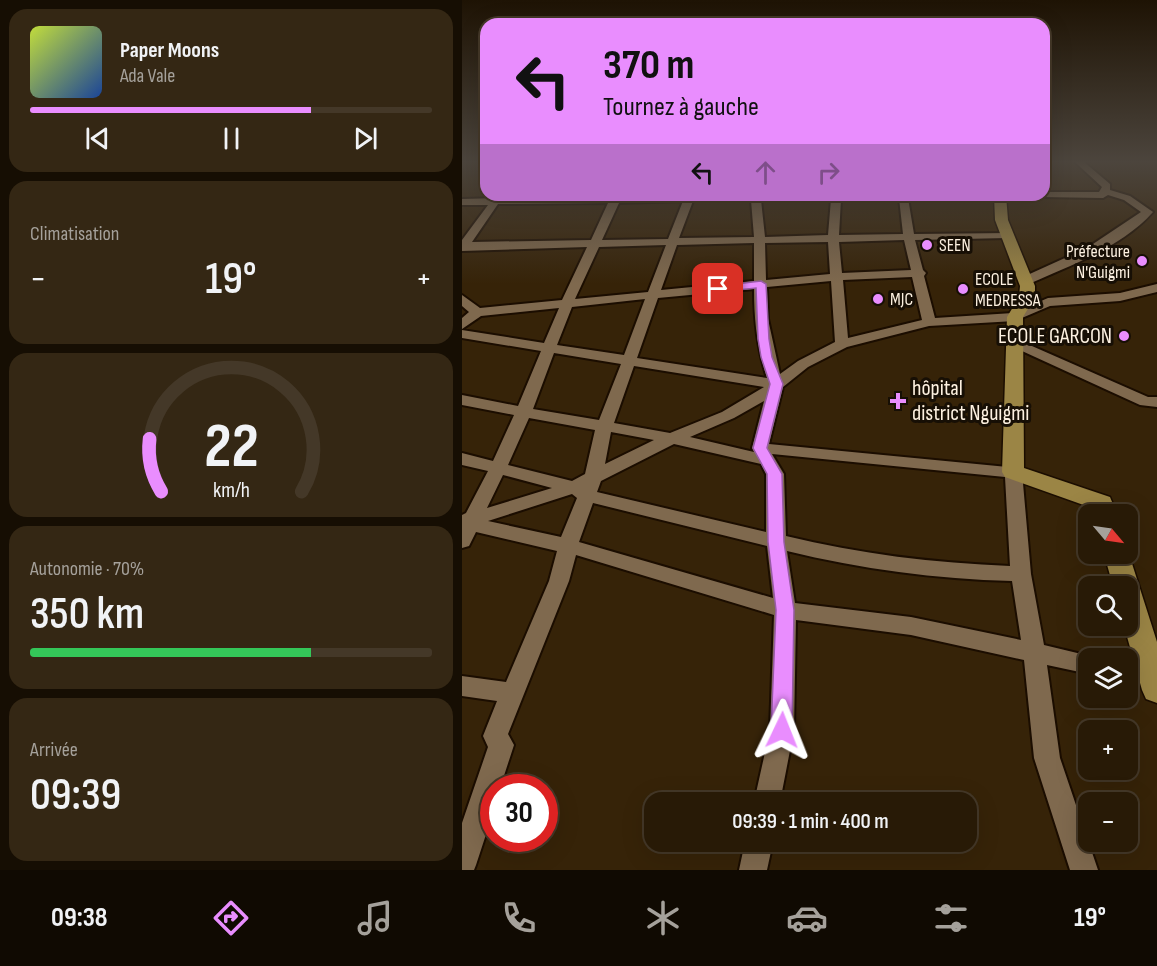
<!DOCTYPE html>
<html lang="fr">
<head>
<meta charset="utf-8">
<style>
	body { margin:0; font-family:"Sofia Sans Condensed",sans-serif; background:#342714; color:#f1f3f6; height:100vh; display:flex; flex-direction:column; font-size:22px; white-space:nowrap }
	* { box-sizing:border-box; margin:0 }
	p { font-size:20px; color:#a5a19b }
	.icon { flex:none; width:33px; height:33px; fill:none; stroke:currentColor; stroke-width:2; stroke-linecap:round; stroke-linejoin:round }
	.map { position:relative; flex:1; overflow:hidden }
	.drawer { display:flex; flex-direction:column; gap:9px; padding:9px; background:#160e03; width:462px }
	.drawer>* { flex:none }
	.top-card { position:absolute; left:18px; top:18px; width:570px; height:183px; border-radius:18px; box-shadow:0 6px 24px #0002,0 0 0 2px #443828; background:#e98dfe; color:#111; overflow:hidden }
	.needle { width:39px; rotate:119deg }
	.buttons { position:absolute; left:616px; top:504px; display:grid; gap:12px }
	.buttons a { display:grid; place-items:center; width:60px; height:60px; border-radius:12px; background:#281a06; box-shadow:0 6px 24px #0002,0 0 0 2px #443828; font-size:30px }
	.speed { position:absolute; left:18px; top:774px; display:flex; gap:12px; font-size:30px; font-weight:700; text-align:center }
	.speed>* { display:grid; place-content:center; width:78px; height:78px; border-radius:50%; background:#281a06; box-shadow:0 6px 24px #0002,0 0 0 2px #443828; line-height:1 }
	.speed .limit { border:9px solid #d22; background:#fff; color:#111 }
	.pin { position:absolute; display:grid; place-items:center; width:51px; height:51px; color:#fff; margin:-26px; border-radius:12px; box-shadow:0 3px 9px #0006 }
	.me { position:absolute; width:66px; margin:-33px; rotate:2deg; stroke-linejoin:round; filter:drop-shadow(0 0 4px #0008) }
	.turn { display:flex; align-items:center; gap:21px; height:126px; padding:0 24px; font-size:27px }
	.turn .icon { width:78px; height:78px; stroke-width:2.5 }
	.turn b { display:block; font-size:42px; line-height:51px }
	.lanes { display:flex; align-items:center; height:57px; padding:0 24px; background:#0003; justify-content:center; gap:30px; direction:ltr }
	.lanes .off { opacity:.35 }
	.big { font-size:45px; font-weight:600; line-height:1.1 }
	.drawer .widget { flex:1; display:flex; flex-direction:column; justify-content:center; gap:9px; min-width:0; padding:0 21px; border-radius:18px; background:#342714 }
	.drawer .dial { align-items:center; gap:0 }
	.dial svg { height:156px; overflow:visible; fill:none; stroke:#443828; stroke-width:7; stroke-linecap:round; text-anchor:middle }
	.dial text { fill:#f1f3f6; stroke:none }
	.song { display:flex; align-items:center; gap:18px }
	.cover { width:72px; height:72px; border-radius:9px; background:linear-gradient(135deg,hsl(70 70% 55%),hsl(220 70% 35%)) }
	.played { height:6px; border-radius:3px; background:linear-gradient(90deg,#e98dfe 70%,#443828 70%) }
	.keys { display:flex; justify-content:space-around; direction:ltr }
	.heat { display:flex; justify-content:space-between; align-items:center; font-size:33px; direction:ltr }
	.charge { height:9px; border-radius:4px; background:linear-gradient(90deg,#34c759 70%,#443828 0) }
	.trip { position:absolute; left:182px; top:792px; width:333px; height:60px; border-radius:18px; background:#281a06; box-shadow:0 6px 24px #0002,0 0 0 2px #443828; font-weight:600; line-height:60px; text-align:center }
	.dock { display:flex; height:96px; justify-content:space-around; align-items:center; background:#100a02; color:#a5a19b }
	.dock .icon { width:42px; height:42px }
	.dock .active { color:#e98dfe }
	.dock b { font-size:27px; color:#f1f3f6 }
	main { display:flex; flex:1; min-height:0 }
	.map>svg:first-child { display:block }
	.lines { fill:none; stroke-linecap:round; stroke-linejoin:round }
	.minor-casing { stroke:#1b0d00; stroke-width:4 }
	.major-casing { stroke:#1b0d00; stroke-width:3 }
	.minor { fill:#7f694e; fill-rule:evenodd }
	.major { fill:#9b8545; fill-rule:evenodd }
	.route { fill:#e98dfe; stroke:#975ca5; stroke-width:1.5 }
	.poi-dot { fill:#e98dfe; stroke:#170f05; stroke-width:2 }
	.labels { text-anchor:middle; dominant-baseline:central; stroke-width:6; stroke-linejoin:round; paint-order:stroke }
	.far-poi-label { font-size:18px; fill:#fdf1e1; stroke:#170f05; text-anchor:start }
	.poi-label { font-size:22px; fill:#fdf1e1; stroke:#170f05; text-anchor:end }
</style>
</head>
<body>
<main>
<section class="drawer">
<div class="widget">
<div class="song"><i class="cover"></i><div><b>Paper Moons</b><p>Ada Vale</p></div></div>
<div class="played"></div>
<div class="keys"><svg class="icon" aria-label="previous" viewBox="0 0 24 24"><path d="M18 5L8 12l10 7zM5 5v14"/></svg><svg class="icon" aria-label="pause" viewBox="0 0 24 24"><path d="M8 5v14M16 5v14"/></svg><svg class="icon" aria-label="next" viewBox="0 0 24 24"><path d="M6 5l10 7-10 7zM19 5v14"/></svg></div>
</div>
<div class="widget"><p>Climatisation</p>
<div class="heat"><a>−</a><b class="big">19°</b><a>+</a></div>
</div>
<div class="widget dial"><svg viewBox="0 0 100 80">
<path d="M14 69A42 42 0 1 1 86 69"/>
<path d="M14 69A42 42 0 0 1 8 42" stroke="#e98dfe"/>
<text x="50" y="56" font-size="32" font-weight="700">22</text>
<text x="50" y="72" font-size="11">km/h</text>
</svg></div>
<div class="widget"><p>Autonomie · 70%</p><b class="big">350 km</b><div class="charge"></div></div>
<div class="widget"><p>Arrivée</p><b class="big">09:39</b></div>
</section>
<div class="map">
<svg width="695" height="870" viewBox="0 0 695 870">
	<rect width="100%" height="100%" fill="#362308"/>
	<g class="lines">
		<g class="minor-casing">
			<g id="minor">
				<path d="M613 162H622L648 184V190L668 196 691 212C661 246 610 265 569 283H561V277L625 248 679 212 662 200 646 195 641 198 579 197 577 195H582V192H637L640 187Z"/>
				<path d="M150 195H450L446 198 452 234 549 233V237L545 238 453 240 461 270 464 273 462 276 473 318 551 313 586 298 658 293 695 284V292L658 301 588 306 553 321 467 326 385 347 346 367 321 387 307 444 557 468 560 472 569 574 582 645 636 658H627V674L585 665 598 758 636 870H608L572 758 562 660 449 635 334 620 332 730 318 802H292L308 730 312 615 114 555 107 581 46 734 52 745 38 788H32V810L14 865 12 870H0V823L26 747 21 736 35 701 0 696V676L44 682 87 581 95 551 14 532 7 546 0 548V515L4 513 26 471 0 465V453L31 461 52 415 0 405V395L56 406 79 351 0 338V330L82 343 97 308 19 316 0 329V318L7 312 0 306V295L18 308 100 300 125 247 0 251V240L26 205H0V199ZM437 198 441 234 377 235 379 199ZM369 199 366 235 303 237 299 200ZM289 200 292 237 217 238 231 201ZM221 201 206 239 140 240 157 203ZM146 203 129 240 10 242 36 204ZM442 240 449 270 380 273 377 242ZM366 242 368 274 304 280 303 243ZM292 243V281L199 290 215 245ZM204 245 186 292 113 299 137 247ZM450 277 460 320 386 338 381 280ZM369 281 373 342 336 361 318 374 306 319 305 287ZM292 289C292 320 295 348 305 378L175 358 196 298ZM183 299 162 355 95 345 110 307ZM92 353 159 364 137 420 71 409ZM172 366 302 387 260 412 208 433 152 423ZM302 401 290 448 292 452 228 437 272 418ZM67 418 133 430 123 474 110 481 46 465ZM149 432 192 440 143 464ZM212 444 299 464 304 474V532L135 492 139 481ZM310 454 543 477 548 566C473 563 397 554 324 536L322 474ZM41 475 90 488 25 508ZM110 494 115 498 99 537 26 521ZM131 503 305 546 311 598 117 542ZM325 551C399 569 474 579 550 581L559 640 449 617 333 603Z"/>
				<polygon points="552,338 686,397 695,397 695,407 678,405 547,345 545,342"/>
				<polygon points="687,653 695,656 695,670 666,676 666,658 659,658"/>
				<polygon points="283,842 311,842 305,870 277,870"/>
			</g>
		</g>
		<g class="major-casing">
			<g id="major">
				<polygon points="532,195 544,195 546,220 573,286 573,297 561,317 562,468 648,497 655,514 631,514 630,508 543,477 540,472 545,317 557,297 558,286 533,220"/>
				<polygon points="666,551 695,642 695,703 684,699 680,690 662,626 666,626 666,586 651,586 642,554 666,554"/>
			</g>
		</g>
		<use href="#minor" class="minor"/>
		<use href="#major" class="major"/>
	</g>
	<linearGradient id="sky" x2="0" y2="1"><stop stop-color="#1e1304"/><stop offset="0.57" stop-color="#4c453d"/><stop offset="1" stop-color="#4c453d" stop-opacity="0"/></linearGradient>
	<rect width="695" height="284" fill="url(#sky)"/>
	<polygon class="route" points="299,281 304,284 307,339 310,357 321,384 305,448 320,474 322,542 332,610 330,730 327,737 320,740 312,737 309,730 314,610 306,542 305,474 291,448 308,384 299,357 296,339 294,288 256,292 250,289 256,286"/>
	<g class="poi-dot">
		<circle cx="465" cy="245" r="6"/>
		<circle cx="680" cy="261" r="6"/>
		<circle cx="501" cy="289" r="6"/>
		<circle cx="416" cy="299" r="6"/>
		<circle cx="662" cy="336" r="6"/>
		<path d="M433 392h6v6h6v6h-6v6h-6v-6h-6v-6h6z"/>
	</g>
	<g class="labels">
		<g class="far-poi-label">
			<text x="477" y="245">SEEN</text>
			<text x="668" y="251" text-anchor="end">Préfecture<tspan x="668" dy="21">N'Guigmi</tspan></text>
			<text x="513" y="279">ECOLE<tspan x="513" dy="21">MEDRESSA</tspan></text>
			<text x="428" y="299">MJC</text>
		</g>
		<g class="poi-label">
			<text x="650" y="336">ECOLE GARCON</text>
			<text x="450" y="388" text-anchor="start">hôpital<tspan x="450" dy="25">district Nguigmi</tspan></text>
		</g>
	</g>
</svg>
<div class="buttons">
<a><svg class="needle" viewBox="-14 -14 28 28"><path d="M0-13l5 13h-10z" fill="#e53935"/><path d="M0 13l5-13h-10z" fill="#a5a19b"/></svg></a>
<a><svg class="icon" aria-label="search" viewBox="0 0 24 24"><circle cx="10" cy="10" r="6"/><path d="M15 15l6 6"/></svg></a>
<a><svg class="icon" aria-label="layers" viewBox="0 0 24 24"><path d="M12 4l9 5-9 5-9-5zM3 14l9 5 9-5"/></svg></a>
<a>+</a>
<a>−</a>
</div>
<div class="speed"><div class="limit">30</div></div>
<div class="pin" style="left:256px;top:289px;background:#d93025"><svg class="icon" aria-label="arrive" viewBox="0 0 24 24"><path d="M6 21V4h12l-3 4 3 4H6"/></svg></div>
<svg class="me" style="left:320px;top:730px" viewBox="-20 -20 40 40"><path d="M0-17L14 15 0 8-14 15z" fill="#e98dfe" stroke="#fff" stroke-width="4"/></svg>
<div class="trip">09:39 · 1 min · 400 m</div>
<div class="top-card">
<div class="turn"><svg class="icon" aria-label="left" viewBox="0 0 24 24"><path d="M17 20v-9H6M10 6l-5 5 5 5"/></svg><div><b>370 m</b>Tournez à gauche</div></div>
<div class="lanes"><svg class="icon" aria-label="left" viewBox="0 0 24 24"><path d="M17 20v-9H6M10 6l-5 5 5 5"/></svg><svg class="icon off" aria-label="ahead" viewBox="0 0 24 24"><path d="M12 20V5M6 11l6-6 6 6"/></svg><svg class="icon off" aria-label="right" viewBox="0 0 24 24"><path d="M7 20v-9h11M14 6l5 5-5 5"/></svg></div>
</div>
</div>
</main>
<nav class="dock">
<b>09:38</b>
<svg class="icon active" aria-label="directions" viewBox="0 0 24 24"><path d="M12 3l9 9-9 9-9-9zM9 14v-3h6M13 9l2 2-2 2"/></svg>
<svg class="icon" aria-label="music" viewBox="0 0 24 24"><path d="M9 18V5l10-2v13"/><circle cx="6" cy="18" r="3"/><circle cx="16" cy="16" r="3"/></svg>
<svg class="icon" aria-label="phone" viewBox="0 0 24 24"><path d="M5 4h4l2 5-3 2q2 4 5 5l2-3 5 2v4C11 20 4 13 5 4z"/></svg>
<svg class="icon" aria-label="climate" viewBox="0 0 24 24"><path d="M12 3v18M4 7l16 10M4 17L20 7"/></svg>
<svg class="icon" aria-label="car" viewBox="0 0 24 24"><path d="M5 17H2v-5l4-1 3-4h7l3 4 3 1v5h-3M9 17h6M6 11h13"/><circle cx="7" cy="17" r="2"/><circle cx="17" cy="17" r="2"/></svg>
<svg class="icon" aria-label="filters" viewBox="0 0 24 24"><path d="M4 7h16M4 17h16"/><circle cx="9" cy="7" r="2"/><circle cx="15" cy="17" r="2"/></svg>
<b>19°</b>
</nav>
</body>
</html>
